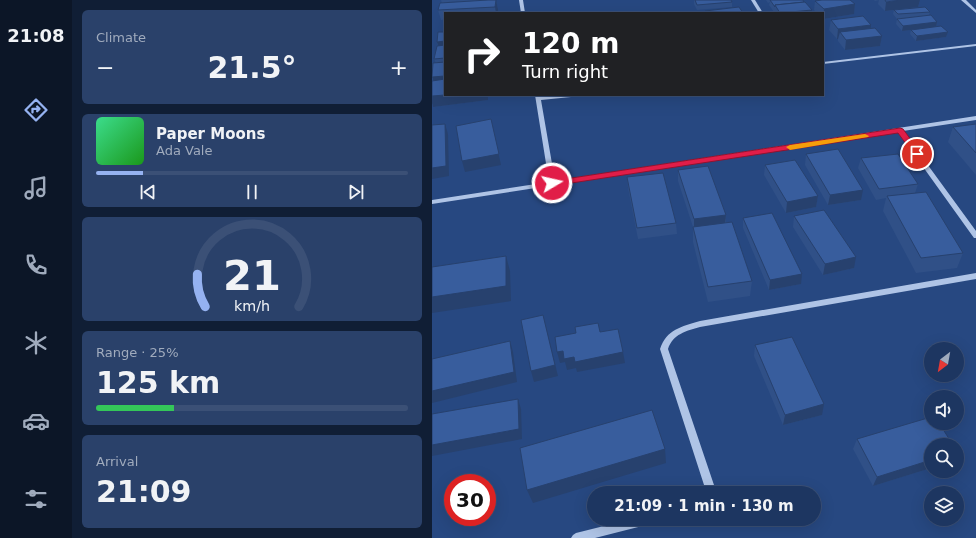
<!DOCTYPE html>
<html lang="en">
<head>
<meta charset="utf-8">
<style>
	body { margin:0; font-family:"DejaVu Sans",sans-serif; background:#2a416a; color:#f1f3f6; height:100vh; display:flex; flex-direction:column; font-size:15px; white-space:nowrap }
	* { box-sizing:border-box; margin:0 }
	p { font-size:13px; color:#a0abbd }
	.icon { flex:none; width:22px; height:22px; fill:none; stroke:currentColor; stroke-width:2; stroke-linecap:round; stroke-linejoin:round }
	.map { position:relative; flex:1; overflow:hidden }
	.panel { display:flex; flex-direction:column; gap:10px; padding:10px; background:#101e35; width:360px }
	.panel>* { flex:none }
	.banner { position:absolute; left:12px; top:12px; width:380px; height:84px; border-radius:0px; box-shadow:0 4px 16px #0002,0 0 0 1px #3b5076; background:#202124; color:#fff; overflow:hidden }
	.needle { width:26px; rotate:211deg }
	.fabs { position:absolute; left:492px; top:342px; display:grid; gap:8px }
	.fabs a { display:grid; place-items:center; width:40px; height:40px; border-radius:50%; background:#1d3661; box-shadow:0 4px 16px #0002,0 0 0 1px #3b5076; font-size:20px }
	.speed { position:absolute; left:12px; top:474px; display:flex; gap:8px; font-size:20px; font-weight:700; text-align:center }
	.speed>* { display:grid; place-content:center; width:52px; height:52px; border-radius:50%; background:#1d3661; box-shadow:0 4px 16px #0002,0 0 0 1px #3b5076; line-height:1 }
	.speed .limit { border:6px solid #d22; background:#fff; color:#111 }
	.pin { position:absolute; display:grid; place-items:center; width:34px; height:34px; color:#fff; margin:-17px; border:2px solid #fff; border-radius:50%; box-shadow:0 1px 4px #0007 }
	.me { position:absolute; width:44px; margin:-22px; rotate:81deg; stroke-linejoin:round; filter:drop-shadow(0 0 3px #0008) }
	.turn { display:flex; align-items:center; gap:14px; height:84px; padding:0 12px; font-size:18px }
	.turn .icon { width:52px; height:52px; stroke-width:2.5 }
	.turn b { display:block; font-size:28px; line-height:34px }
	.big { font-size:30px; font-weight:600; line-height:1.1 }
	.panel .widget { flex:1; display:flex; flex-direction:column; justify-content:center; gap:6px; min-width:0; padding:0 14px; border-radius:6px; background:#2a416a }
	.panel .dial { align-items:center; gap:0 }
	.dial svg { height:104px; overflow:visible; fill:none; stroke:#3b5076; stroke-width:7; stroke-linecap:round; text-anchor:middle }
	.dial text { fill:#f1f3f6; stroke:none }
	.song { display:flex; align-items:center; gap:12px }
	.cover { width:48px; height:48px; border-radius:6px; background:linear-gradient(135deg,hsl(150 70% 55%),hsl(120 70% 35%)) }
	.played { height:4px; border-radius:2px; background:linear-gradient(90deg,#95b2f1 15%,#3b5076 15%) }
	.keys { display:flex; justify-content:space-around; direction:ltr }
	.heat { display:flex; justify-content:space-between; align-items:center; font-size:22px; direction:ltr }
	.charge { height:6px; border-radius:3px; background:linear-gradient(90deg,#34c759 25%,#3b5076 0) }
	.trip { position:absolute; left:155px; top:486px; width:234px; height:40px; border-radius:20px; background:#1d3661; box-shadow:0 4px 16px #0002,0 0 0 1px #3b5076; font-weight:600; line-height:40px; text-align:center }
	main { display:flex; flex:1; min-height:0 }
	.tab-bar { display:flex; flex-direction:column; width:72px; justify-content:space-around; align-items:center; background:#0c1627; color:#a0abbd }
	.tab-bar .icon { width:28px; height:28px }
	.tab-bar .current { color:#95b2f1 }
	.tab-bar b { font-size:18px; color:#f1f3f6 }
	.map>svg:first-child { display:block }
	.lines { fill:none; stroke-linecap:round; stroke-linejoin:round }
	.minor { fill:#afc4e6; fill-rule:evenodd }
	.wall { fill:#305087 }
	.shaded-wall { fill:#27416e }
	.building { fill:#385d9d; stroke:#27416e }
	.route { fill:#e11d48; stroke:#92132f }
	.slow { fill:#f59e0b }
</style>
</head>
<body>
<main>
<nav class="tab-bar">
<b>21:08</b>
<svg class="icon current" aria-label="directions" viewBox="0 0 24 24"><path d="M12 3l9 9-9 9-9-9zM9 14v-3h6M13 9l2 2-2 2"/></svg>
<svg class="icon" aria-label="music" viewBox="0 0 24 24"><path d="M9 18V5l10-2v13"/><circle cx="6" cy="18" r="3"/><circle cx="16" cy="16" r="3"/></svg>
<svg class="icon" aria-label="phone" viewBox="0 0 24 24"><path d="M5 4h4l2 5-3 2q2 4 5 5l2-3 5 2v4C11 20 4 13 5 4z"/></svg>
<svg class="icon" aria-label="climate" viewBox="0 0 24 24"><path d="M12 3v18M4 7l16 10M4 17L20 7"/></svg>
<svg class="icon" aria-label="car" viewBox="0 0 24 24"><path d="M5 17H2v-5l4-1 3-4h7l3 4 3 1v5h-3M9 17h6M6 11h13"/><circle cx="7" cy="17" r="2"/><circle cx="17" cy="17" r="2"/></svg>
<svg class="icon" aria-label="filters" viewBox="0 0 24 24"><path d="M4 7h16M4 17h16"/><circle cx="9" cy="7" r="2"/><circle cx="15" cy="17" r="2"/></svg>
</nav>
<section class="panel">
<div class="widget"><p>Climate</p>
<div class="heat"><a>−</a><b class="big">21.5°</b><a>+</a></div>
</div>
<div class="widget">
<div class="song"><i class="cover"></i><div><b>Paper Moons</b><p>Ada Vale</p></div></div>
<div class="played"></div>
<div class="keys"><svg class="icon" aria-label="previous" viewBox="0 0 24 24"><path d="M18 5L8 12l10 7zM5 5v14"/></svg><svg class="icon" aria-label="pause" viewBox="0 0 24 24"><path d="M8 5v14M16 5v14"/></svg><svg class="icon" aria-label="next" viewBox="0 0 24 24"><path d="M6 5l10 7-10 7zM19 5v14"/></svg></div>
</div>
<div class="widget dial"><svg viewBox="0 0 100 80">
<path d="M14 69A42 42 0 1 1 86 69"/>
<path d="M14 69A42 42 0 0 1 8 44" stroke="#95b2f1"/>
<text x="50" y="56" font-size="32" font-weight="700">21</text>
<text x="50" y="72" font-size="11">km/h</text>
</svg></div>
<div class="widget"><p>Range · 25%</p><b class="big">125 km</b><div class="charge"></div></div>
<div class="widget"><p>Arrival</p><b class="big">21:09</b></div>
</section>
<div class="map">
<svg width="544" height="538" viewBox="0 0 544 538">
	<rect width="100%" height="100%" fill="#274881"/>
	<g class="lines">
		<g class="minor">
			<polygon points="87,0 91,0 93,13 89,13"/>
			<polygon points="319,0 323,0 331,13 327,13"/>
			<polygon points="529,0 534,0 544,10 544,13"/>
			<polygon points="544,44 544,46 391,64 391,62"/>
			<polygon points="103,95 109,95 109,97 126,95 142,95 139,97 109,100 123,181 544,116 544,120 471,131 544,231 544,238 542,238 466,132 0,204 0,200 117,182"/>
			<path d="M544 273V279L268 327C254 331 241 334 236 349L283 488 282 493H272L273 488 228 349C235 329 249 327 268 321Z"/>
			<polygon points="200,519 223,519 221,522 218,524 163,538 139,538 141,535 144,533"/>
		</g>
	</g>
	<g class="wall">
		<polygon points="9,0 64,0 66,9 66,13 13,13 13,19 9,20 6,10 10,3"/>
		<polygon points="262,0 299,0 300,2 300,7 265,10 262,4"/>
		<polygon points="334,0 371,0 380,10 379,13 342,13 342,12 337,5 338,2 336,3"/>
		<polygon points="442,0 488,0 486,7 472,9 498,12 497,15 505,22 504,26 516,32 514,37 484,41 478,34 479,30 470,31 464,24 465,19 461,14 462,10 453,11 446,4 447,0 443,1"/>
		<polygon points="383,1 423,4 422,14 391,19 391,13 385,13 382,10"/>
		<polygon points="399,20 439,28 450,36 448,46 413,50 406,41 406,39 405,39 397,30"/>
		<polygon points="13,32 13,95 56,100 1,107 0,103 0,81 1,80 0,77 4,63 2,59 6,46 5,42"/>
		<polygon points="544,124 544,175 516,142 521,127"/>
		<polygon points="374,154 429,200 396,205 373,165"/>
		<polygon points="429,158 486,184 483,193 531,253 525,268 484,273 451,211 454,198 444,200 426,168"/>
		<polygon points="333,165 386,196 384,207 354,213 332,175"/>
		<polygon points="246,170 294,215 294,223 320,281 318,296 276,302 261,242 261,227 246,181"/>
		<polygon points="195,177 244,223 245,234 206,239 196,188"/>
		<polygon points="362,216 422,268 391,275 361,227"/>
		<polygon points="311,218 369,284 337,290 311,228"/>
		<polygon points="323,345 390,415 351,425 322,356"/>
		<polygon points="425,439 499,445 499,468 441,486 421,449"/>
	</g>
	<g class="shaded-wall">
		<polygon points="64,0 66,9 66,13 64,13 63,7"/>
		<polygon points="469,0 488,0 486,7 453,11 454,2"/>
		<polygon points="423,4 422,14 391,19 392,9"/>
		<polygon points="380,10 379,13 351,13"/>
		<polygon points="505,22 504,27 470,31 471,26"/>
		<polygon points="439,25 438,35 408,32 406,39 405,39 406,29"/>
		<polygon points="516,32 514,37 484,41 485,36"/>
		<polygon points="450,36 448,46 413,50 414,40"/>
		<polygon points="13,41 13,51 8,51 5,42"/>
		<polygon points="13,76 13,86 4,87 0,77"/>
		<polygon points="13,95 56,95 56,100 1,107 0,103 0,96"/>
		<polygon points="59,119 69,165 33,172 30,161"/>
		<polygon points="13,124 16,134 17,176 0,179 0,168"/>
		<polygon points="431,190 429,200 396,205 398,195"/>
		<polygon points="386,196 384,207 354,213 355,202"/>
		<polygon points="294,215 293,225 262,230 262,219"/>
		<polygon points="74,256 78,271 79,301 0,313 0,297"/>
		<polygon points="424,257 422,268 391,275 393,264"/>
		<polygon points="370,274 369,284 337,290 338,280"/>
		<polygon points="111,315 126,376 102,382 99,371"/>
		<polygon points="78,341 81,352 85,382 0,403 0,391"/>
		<polygon points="131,351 142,357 191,352 193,363 145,372 144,368 135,370 133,362 128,363 125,352"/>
		<polygon points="86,399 89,409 90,439 0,456 0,445"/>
		<polygon points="392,404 390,415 351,425 353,415"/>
		<polygon points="233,449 234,463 101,503 95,490"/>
		<polygon points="499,460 499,468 441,486 445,477"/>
	</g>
	<g class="building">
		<polygon points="56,0 64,0 63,7 6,10 8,3"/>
		<polygon points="263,0 299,0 300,2 265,5"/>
		<polygon points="338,0 371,0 372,2 343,5 343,7"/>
		<polygon points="390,0 418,0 423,4 392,9 383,1"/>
		<polygon points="453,0 469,0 454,2"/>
		<polygon points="373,2 380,10 348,13 343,5"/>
		<polygon points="307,7 311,13 274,13 273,11"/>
		<polygon points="493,7 498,12 466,14 462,10"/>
		<polygon points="499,15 505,22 471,26 465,19"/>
		<polygon points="431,16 439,25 406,29 399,20"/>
		<polygon points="509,26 516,32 485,36 479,30"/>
		<polygon points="443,28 450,36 414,40 408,32"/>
		<polygon points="6,32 13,32 13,41 5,42"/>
		<polygon points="13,45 13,58 2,59 5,46"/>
		<polygon points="13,62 13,76 0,77 1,63"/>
		<polygon points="13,79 13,95 0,96 0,81"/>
		<polygon points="59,119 67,154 30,161 24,126"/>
		<polygon points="13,124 14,166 0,168 0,125"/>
		<polygon points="544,124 544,153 521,127"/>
		<polygon points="406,149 431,190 398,195 374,154"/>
		<polygon points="466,154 486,184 447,189 429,158"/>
		<polygon points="363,160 386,196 355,202 333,165"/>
		<polygon points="276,166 294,215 262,219 246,170"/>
		<polygon points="231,173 244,223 205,228 195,177"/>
		<polygon points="494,192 531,253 489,258 455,196"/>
		<polygon points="392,210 424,257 393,264 362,216"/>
		<polygon points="340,213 370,274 338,280 311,218"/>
		<polygon points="300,222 320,281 276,287 261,227"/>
		<polygon points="74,256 74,286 0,297 0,267"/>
		<polygon points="111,315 123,365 99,371 89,320"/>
		<polygon points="166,323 168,332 186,329 191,352 143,362 142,357 132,359 131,351 125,352 123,337 144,333 143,327"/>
		<polygon points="360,337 392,404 353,415 323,345"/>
		<polygon points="78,341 82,372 0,391 0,359"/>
		<polygon points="86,399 87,429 0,445 0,414"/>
		<polygon points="220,410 233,449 95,490 88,448"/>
		<polygon points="499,417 499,423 507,423 521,445 499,445 499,460 445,477 425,439"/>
	</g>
	<polygon class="route" points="468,128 471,129 488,152 488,156 483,156 466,133 120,186 116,183 120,181"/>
	<polygon class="slow" points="433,134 437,136 436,137 358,150 354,147 358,145"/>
</svg>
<div class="fabs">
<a><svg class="needle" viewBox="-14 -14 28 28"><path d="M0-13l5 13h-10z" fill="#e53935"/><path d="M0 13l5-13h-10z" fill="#a0abbd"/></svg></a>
<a><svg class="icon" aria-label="sound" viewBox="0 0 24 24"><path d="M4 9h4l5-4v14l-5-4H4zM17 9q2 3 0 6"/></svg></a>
<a><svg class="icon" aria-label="search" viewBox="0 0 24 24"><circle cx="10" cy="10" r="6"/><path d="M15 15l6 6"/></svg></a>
<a><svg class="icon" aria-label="layers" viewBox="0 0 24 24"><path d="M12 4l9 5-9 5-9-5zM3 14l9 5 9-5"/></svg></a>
</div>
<div class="speed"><div class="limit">30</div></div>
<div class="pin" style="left:485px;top:154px;background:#d93025"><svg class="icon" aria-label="arrive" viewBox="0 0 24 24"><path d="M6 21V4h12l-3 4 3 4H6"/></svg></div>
<svg class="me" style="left:120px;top:183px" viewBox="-20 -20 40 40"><circle r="17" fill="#e11d48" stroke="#fff" stroke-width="3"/><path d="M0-11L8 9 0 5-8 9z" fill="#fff"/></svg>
<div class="trip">21:09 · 1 min · 130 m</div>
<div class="banner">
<div class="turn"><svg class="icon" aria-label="right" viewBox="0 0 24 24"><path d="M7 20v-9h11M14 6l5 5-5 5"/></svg><div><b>120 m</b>Turn right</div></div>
</div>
</div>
</main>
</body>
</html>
